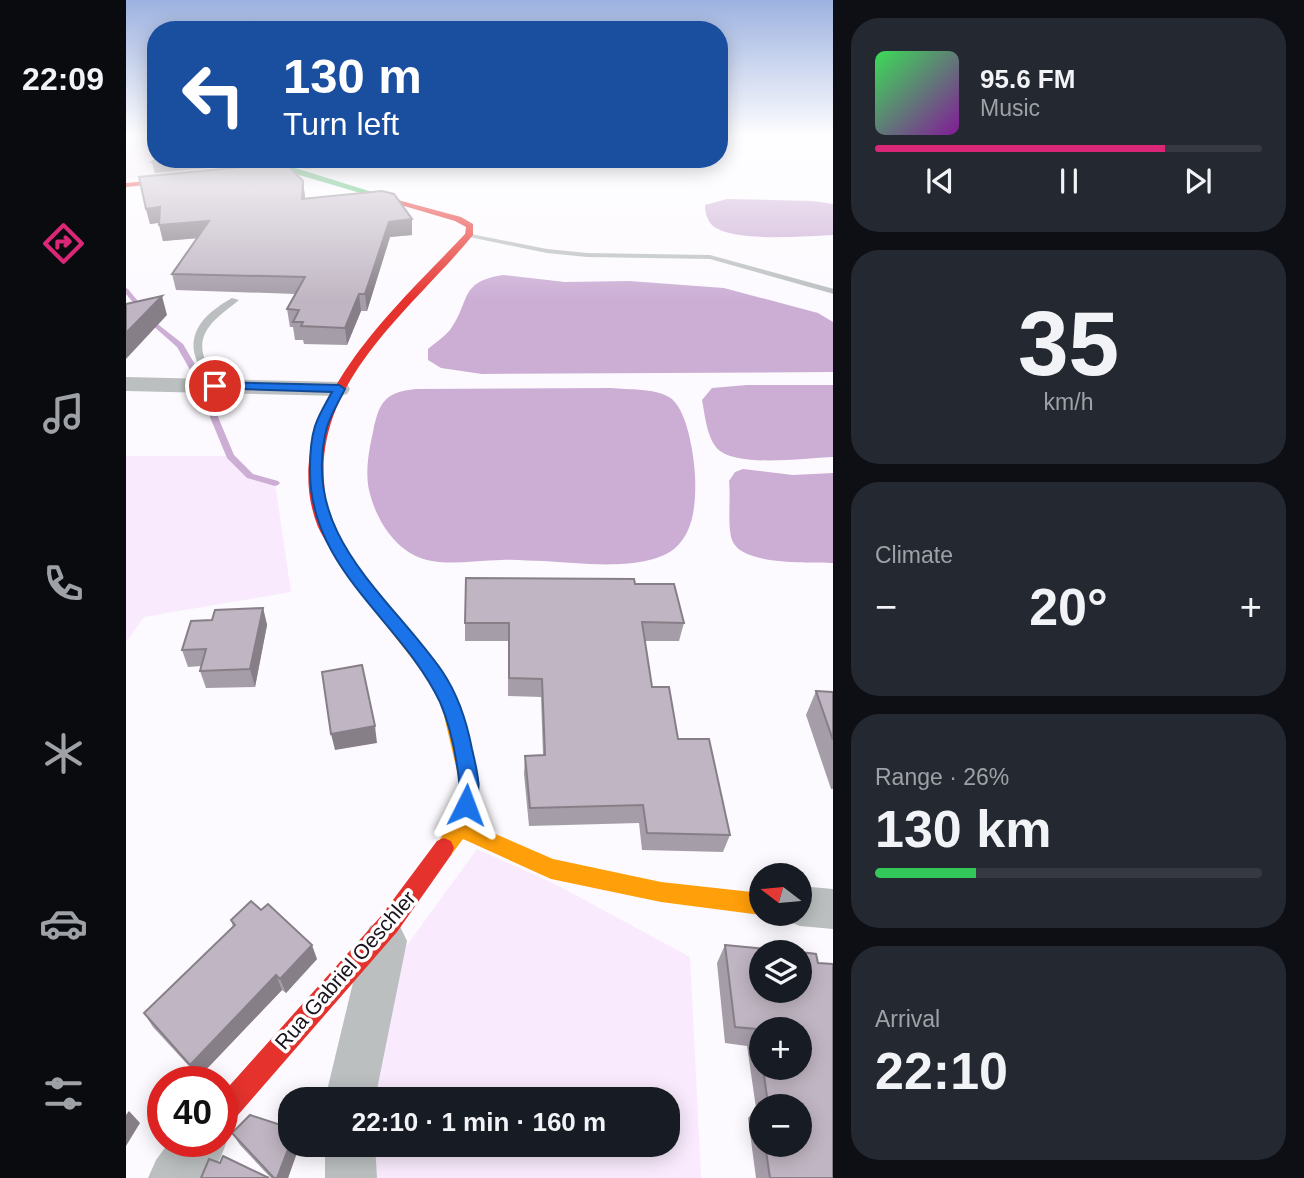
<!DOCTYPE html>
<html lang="en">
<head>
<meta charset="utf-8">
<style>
	body { margin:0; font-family:Helvetica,sans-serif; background:#242831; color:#f1f3f6; height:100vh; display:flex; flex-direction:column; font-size:26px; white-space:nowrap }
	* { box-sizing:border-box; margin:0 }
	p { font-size:23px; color:#9ea1a6 }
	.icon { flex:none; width:38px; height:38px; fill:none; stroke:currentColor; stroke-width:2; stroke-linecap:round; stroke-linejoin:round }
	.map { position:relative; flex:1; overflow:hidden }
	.sheet { display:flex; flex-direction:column; gap:18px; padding:18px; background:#0d0f14; width:471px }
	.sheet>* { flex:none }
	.banner { position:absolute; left:21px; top:21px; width:581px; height:147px; border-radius:28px; box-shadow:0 4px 18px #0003; background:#1a4fa0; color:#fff; overflow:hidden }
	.needle { width:46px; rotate:286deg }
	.controls { position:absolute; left:623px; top:863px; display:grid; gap:14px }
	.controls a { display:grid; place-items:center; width:63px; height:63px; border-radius:50%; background:#171b24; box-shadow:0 4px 18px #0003; font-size:35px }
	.speed { position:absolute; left:21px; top:1066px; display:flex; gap:14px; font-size:35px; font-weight:700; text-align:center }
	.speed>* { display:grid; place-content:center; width:91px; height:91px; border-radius:50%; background:#171b24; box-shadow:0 4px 18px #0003; line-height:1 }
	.speed .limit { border:10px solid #d22; background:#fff; color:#111 }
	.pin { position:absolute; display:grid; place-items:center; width:60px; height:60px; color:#fff; margin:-30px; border:4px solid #fff; border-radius:50%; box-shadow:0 2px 7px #0007 }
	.me { position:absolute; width:77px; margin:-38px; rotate:3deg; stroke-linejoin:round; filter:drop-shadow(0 0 5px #0008) }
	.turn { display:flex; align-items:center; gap:24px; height:147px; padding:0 21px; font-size:32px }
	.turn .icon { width:91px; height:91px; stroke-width:2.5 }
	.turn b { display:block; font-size:49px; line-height:60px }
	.big { font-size:52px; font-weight:700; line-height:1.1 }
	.sheet .tile { flex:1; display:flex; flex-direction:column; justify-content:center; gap:10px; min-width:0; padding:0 24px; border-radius:28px; background:#242831 }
	.sheet .dial { align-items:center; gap:0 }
	.dial b { font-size:91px; line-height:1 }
	.song { display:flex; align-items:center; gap:21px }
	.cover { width:84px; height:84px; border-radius:10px; background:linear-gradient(135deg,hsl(130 70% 55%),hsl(290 70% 35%)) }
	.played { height:7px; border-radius:4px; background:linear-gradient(90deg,#db2777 75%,#363941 75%) }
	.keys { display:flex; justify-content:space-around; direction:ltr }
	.heat { display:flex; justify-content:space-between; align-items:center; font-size:38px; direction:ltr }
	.charge { height:10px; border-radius:5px; background:linear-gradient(90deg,#34c759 26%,#363941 0) }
	.trip { position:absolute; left:152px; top:1087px; width:402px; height:70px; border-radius:28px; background:#171b24; box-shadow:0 4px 18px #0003; font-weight:700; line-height:70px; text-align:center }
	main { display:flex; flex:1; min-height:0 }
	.dock { display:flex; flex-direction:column; width:126px; justify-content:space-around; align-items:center; background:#090b0e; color:#9ea1a6 }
	.dock .icon { width:49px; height:49px }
	.dock .active { color:#db2777 }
	.dock b { font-size:32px; color:#f1f3f6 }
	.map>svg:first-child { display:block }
	.built { fill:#f1eaf3 }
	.green { fill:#f9ebfd }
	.water { fill:#ccaed5 }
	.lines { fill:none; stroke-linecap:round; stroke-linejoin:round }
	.stream { fill:#ccaed5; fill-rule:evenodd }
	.lane { fill:#bbbfc0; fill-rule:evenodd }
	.street { fill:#bbbfc0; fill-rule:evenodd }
	.fast { fill:#30b455; fill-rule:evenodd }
	.slow { fill:#ff9f0a; fill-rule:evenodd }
	.jam { fill:#e5322d; fill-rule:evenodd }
	.wall { fill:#a59da8; fill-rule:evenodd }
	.shaded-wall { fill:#867f88 }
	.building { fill:#c0b6c3; stroke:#867f88; stroke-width:2 }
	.route { fill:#1a73e8; stroke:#114b97; stroke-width:2 }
	.labels { text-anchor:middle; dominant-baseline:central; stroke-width:7; stroke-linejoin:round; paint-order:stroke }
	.street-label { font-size:21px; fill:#1b141d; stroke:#fff }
</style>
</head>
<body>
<main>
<nav class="dock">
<b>22:09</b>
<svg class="icon active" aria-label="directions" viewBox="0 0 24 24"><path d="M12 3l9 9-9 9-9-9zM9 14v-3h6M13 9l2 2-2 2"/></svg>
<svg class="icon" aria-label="music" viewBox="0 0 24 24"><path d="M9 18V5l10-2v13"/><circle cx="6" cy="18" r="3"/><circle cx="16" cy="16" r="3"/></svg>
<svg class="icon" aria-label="phone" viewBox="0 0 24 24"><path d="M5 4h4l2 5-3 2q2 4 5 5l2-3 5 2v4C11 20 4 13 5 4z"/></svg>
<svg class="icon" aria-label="climate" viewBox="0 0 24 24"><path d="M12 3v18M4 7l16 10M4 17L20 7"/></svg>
<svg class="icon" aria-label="car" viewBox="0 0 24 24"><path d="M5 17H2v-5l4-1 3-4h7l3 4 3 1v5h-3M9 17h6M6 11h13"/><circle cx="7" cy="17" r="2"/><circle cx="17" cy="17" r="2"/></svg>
<svg class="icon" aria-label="filters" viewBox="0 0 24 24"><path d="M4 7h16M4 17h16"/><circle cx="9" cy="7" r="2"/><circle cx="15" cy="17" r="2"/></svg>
</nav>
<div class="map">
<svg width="708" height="1178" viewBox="0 0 708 1178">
	<rect width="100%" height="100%" fill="#fcfafe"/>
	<polygon class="built" points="0,135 30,135 30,159 145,159 150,165 0,179"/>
	<g class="green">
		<polygon points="0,456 104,456 124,476 149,483 165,592 18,617 0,642"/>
		<polygon points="351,849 427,883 564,957 575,1178 241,1178 243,1145 542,1144 542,1099 245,1099 271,959"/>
	</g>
	<g class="water">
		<path d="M601 199 687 201 707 204V235C682 236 605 243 586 225 581 220 579 212 579 205Z"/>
		<path d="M378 275 439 282 503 281 598 288 692 313 707 322V372L356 374 315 368 302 360V349C309 343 318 337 324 330 345 302 332 281 378 275Z"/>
		<path d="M621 385H707V457C680 458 615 467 594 451 581 441 579 415 576 400L586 388Z"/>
		<path d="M485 388C503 390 527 388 543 397 561 407 568 455 569 475 570 500 569 532 548 549 518 572 454 563 418 561 404 561 389 559 375 560 353 560 328 565 306 561 272 556 250 521 243 490 239 471 243 450 247 432 253 402 259 392 290 389Z"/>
		<path d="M617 469 667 475 707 473V563C684 562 615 566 606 540 601 525 605 498 603 481L609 472Z"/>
	</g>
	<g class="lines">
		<g class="stream">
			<polygon points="0,288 2,289 29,322 57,344 74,373 73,375 67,375 51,347 25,324 0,294"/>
			<polygon points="77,396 80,396 84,398 108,455 127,474 152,481 154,483 152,485 149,486 121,478 101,458 76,398"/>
		</g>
		<g class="lane">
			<polygon points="340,233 421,249 461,253 584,255 708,289 708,294 584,259 461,257 421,253 343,237 340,237"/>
			<path d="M106 298 113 300C94 316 66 331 80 362 84 370 90 378 94 386L89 389C82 386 80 378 76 371 55 337 76 315 106 298Z"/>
		</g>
		<g class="street">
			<polygon points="0,377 213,382 221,384 224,389 221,394 213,396 0,391"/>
			<polygon points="674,886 708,889 708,929 674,926 659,920 656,914 674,914"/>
			<polygon points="259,920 274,926 281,941 249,1099 199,1099 237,941 244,926"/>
			<polygon points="96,1129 101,1141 94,1159 80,1178 22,1178 30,1160 44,1141 96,1141"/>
			<polygon points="199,1144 249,1144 251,1178 199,1178"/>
		</g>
		<polygon class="fast" points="160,167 166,167 275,201 268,203 160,171"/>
		<g class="slow">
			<polygon points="233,159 259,159 180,169 176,167"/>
			<polygon points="220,555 225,556 235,573 316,671 334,707 354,784 344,823 427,859 535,882 635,893 635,914 638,914 635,915 535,902 425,879 337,839 325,855 318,858 311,855 308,848 324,824 334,784 316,707 303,680 224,580 212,560"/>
		</g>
		<g class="jam">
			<polygon points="71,176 68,180 0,187 0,183"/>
			<path d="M268 199 335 217 347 224V235C288 307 191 378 198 481 199 497 201 514 207 528 212 540 221 549 228 560L220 565 215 564C207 552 198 540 192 527 147 413 270 308 339 234L340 227 329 221 268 203Z"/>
			<polygon points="318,838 325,841 328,848 325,855 271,932 105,1123 96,1127 96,1094 255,916 311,841"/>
		</g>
	</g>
	<g class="wall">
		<polygon points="177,181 179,199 286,235 264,237 241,311 235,311 221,345 178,344 177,340 169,340 167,327 164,327 161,309 170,294 50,290 46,274 71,238 37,241 33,223 24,224 20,209"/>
		<polygon points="509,584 558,623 553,641 519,641 526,687 552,739 604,835 597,852 516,850 513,823 403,826 398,774 399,756 417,755 415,697 382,696 382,641 339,641 339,623"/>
		<polygon points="137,608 141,625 129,687 80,688 74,671 76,666 62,667 56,650 86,620"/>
		<polygon points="690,691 707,692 707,789 705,789 680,715"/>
		<polygon points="105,920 191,959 160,993 156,990 73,1077 27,1027 18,1013 107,927"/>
		<path d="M599 945 672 952H635V990H674V952L690 954 692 963 707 964V1178H630L622 1118 630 1108 621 1046 599 1043 591 963ZM635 1029H674V1068H635ZM635 1106H674V1144H635Z"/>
		<polygon points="106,1133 164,1144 174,1144 162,1178 145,1178 114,1145"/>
	</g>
	<g class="shaded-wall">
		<polygon points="55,159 146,159 146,162 29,173 26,162"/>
		<polygon points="177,181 179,196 178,214 176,199"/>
		<polygon points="34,207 38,222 24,224 20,209"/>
		<polygon points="286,219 286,235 264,237 241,311 239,294 263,222"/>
		<polygon points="83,221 87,237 37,241 33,225"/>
		<polygon points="233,294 235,311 221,345 219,328"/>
		<polygon points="36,296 41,315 0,359 0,333"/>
		<polygon points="137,608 141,625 129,687 124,669"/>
		<polygon points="249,726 251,743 209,750 205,734"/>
		<polygon points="186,945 191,959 160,993 154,979"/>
		<polygon points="150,975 156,990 73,1077 64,1065"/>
		<polygon points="3,1111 14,1123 0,1146 0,1115"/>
		<polygon points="164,1144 174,1144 162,1178 151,1178"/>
	</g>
	<g class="building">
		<polygon points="30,158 30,159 55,159 26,162"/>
		<polygon points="159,163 177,181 176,199 256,191 268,194 286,219 263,222 239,294 233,294 219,328 175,326 177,322 167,322 173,310 161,309 179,277 46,274 83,221 33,225 34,207 20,209 13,177"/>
		<polygon points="36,296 0,333 0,304"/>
		<polygon points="340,578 508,579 509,584 548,584 558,623 516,622 526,687 543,687 552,739 583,739 604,835 521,833 517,805 404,808 399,756 419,755 416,679 383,678 383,623 339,623"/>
		<polygon points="137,608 124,669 74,671 80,649 56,650 65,621 86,620 89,610"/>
		<polygon points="236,665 249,726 205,734 196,672"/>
		<polygon points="690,691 707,692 707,740"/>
		<polygon points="125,901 135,910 142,904 186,945 154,979 150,975 64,1065 18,1013 109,925 105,920"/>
		<polygon points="599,945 672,952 635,952 635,990 674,990 674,952 690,954 692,963 707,964 707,1178 644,1178 639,1144 674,1144 674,1106 635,1106 635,1118 633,1103 642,1104 637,1068 674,1068 674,1029 635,1029 635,1056 631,1029 609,1027"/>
		<polygon points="124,1115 164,1128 164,1144 151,1178 148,1178 106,1133"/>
		<polygon points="97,1156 143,1178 75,1178 83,1159 94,1163"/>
	</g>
	<linearGradient id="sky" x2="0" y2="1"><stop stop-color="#9db2e0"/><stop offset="0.45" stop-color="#fefdff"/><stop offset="1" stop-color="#fefdff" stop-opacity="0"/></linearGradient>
	<rect width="708" height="300" fill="url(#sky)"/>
	<path class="route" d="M89 382 213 385 219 389C213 401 205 414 201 427 173 534 262 594 316 671 331 693 341 723 346 749 351 771 357 790 347 811L340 814 332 811C327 801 335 791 333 780 330 755 324 725 314 702 275 620 182 569 184 468 184 455 185 439 189 426 193 414 200 403 206 392L85 388 83 386Z"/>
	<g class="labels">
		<g class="street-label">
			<text transform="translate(219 970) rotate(-49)">Rua Gabriel Oeschler</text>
		</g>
	</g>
</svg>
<div class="controls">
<a><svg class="needle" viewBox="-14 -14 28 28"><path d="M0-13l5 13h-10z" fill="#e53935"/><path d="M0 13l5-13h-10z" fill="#9ea1a6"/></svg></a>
<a><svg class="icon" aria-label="layers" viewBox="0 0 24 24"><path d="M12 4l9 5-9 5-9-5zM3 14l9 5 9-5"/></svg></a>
<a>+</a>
<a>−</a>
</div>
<div class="speed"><div class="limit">40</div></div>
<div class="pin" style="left:89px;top:386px;background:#d93025"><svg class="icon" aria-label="arrive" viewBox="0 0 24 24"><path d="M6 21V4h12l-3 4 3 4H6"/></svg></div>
<svg class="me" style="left:340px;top:805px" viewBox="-20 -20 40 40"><path d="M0-17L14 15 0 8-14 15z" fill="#1a73e8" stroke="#fff" stroke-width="4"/></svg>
<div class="trip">22:10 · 1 min · 160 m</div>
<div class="banner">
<div class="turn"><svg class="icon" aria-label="left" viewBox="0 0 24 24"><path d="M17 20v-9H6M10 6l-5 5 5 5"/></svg><div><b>130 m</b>Turn left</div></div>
</div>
</div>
<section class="sheet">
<div class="tile">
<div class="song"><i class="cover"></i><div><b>95.6 FM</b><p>Music</p></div></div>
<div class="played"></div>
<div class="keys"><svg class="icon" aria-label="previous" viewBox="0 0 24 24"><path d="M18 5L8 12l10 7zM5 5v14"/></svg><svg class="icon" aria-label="pause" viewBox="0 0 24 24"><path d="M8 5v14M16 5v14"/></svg><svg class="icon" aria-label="next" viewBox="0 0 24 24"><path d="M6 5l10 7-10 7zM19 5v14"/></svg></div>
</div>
<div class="tile dial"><b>35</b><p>km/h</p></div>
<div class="tile"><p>Climate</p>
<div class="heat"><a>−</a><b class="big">20°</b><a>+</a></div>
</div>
<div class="tile"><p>Range · 26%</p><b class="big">130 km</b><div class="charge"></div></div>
<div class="tile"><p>Arrival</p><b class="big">22:10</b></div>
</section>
</main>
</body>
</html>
